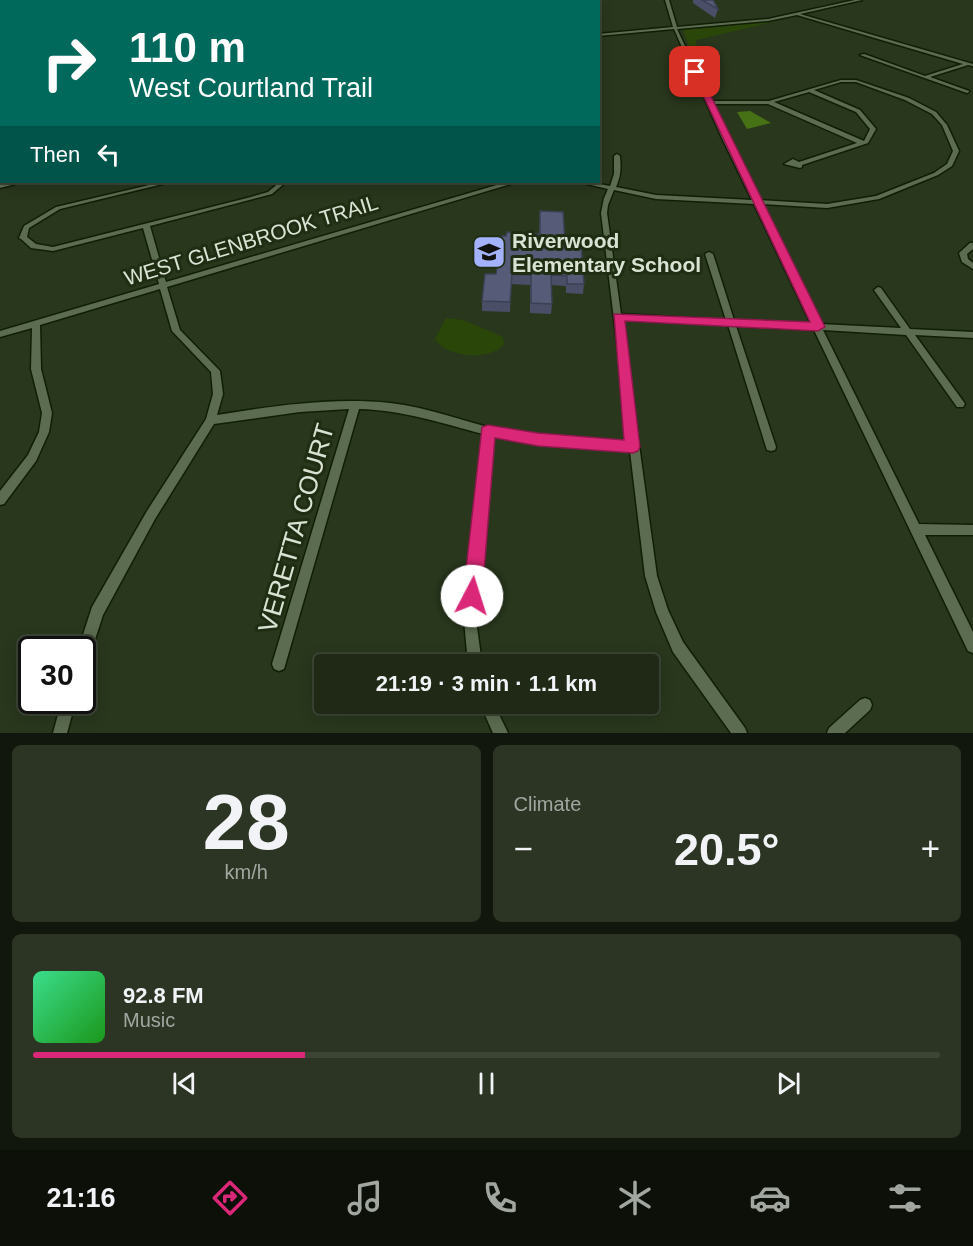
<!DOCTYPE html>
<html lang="en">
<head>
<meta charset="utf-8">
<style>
	body { margin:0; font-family:Helvetica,sans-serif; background:#2c3523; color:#f1f3f6; height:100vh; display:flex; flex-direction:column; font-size:22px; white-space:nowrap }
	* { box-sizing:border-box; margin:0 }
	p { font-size:20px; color:#a1a6a1 }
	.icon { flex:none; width:33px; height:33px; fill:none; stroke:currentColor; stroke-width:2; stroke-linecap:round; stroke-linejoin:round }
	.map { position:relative; height:733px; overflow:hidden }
	.details { display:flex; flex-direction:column; gap:12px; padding:12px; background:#11170c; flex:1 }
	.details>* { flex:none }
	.banner { position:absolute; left:0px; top:0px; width:600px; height:183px; box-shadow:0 3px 15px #0003,0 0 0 2px #3c4535; background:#00695c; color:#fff; overflow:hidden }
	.speed { position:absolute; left:18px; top:636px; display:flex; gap:12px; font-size:30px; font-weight:700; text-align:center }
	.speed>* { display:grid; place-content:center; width:78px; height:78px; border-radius:50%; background:#1f2916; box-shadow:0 3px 15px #0003,0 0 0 2px #3c4535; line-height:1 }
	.speed .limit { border:3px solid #111; border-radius:9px; background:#fff; color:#111 }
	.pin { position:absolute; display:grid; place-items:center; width:51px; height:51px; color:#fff; margin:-26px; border-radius:12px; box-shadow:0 3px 9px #0006 }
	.me { position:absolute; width:66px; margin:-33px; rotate:5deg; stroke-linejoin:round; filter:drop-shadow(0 0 4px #0008) }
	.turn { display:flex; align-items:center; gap:21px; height:126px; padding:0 30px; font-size:27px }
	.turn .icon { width:78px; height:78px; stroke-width:2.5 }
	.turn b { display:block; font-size:42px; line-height:51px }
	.then { display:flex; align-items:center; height:57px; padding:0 30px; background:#0003; gap:12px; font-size:22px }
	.big { font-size:45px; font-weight:700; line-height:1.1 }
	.details .card { flex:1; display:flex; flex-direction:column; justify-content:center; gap:9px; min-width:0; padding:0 21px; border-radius:9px; background:#2c3523 }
	.details .dial { align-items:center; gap:0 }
	.dial b { font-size:78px; line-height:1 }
	.song { display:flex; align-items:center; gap:18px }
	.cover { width:72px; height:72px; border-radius:9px; background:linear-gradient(135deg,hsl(150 70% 55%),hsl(120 70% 35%)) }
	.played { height:6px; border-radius:3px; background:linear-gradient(90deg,#db2777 30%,#3c4535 30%) }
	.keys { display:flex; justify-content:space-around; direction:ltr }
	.heat { display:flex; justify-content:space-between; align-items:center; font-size:33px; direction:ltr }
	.details .tiles { flex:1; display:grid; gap:12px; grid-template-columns:1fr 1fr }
	.card:last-child { grid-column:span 2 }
	.trip { position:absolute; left:314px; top:654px; width:345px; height:60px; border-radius:6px; background:#1f2916; box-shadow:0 3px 15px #0003,0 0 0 2px #3c4535; font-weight:700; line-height:60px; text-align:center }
	.menu { display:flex; height:96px; justify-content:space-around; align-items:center; background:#0c1009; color:#a1a6a1 }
	.menu .icon { width:42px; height:42px }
	.menu .on { color:#db2777 }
	.menu b { font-size:27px; color:#f1f3f6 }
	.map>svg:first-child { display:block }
	.green { fill:#2a4709 }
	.water { fill:#467115 }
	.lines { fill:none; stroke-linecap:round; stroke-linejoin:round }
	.minor-casing { stroke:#111e06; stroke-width:3 }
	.minor { fill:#5c6c50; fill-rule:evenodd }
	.wall { fill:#4a4e67 }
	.building { fill:#565b78; stroke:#3c4054; stroke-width:1.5 }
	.route { fill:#db2777; stroke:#8e194d; stroke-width:1.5 }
	.labels { text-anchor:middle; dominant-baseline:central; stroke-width:6; stroke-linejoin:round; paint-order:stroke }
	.street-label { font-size:21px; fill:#dae3d3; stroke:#1f2d13 }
	.poi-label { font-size:21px; font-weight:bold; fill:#dae3d3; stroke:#1f2d13; text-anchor:start }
	.near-street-label { font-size:26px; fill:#dae3d3; stroke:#1f2d13 }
</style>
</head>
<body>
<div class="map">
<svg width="973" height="733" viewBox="0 0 973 733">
	<rect width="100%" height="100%" fill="#29371d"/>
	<g class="green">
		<path d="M779 19 781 20 696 40C697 55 700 72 713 82L703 83 683 30Z"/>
		<path d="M446 318 463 320 503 337 504 344C491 362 445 357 435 339Z"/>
	</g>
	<polygon class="water" points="750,111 771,123 747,129 737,112"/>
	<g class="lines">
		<g class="minor-casing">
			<g id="minor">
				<rect x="149" y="0" width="4" height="2"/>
				<polygon points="243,0 247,0 246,2 243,2"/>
				<polygon points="305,0 309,0 304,2"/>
				<polygon points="339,0 345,2 341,2"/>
				<polygon points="384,0 388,0 387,2 384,2"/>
				<path d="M665 0H669L677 27 768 19 855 0H862L800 14 973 64V66L968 65 930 77 969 91V92L967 93 860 55 864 54 925 76 963 64 797 15 768 21 677 29 711 101H769L841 80H856L909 98 936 112 947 125 959 151 952 166 938 175 879 199 827 208 761 204 820 324 901 328 874 290 878 287 881 288 910 329 973 332V338L915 335 963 401 965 404 963 407H957L906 335 823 330 919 524 973 525V535H925L973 632V653L968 651 814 330 736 326 776 447 775 450 771 451 767 450 766 447 728 325 622 320 657 576 668 610 683 642 745 728 747 733H731L673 652 656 612 645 576 630 451 541 444 493 436 476 620 482 664H468L464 620 483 434C441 423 402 410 359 409L284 669 279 671 274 669 272 664 349 409 300 412 214 424 155 519 103 615 89 658 87 663 82 665V650H78L92 607 147 511 206 419 213 394 211 372 172 331 160 289 40 325 41 369 52 413 49 432 36 461 4 504 0 505V491L28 455 39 432 42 413 31 369 32 328 0 337V331L159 284 143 228 53 251 31 248 21 239 19 238 24 226 56 207 162 182H171L60 209 29 228 27 237 36 244 53 247 251 197 268 192 280 182H286L272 194 150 226 166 282 507 182H515L514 183 167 287 180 330 220 371 223 394 217 415C274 406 332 397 390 403 428 407 464 422 501 430 543 438 586 439 629 442L601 213 604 198 608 189 578 182H588L610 186 614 174V156L617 154 620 156C621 168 621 176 616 187L656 195 752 200 721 136 674 29 598 36V34L673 27ZM841 82H856L905 100 932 114 942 125 953 151 947 164 934 173 876 196 827 204 759 200 712 104H768L857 143 799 162 793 159 784 164 800 168 802 167V165L868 143 876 129 860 110 814 90ZM809 92 856 112 870 129 864 141 774 102ZM614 190 656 199 754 204 811 324 734 320 713 254 709 252 705 254 726 320 621 314 607 213 608 205Z"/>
				<rect x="0" y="50" width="2" height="2"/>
				<polygon points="13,182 23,182 0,188 0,184"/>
				<polygon points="970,243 973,243 973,249 967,254 968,259 973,263 973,269 962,262 959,253"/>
				<polygon points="865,698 870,700 872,705 870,710 845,733 827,733 829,728 860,700"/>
				<polygon points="62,700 76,700 67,733 53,733"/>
				<polygon points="480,704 494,704 508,733 493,733"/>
			</g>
		</g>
		<use href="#minor" class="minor"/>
	</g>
	<g class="wall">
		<polygon points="693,0 713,0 718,9 715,18 693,3"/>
		<polygon points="540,211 565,242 584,284 583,294 566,293 566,286 551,285 552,304 551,314 530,313 530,285 511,284 510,312 482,311 482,301 496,274 506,236 539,234"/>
	</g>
	<g class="building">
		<polygon points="702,0 713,0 718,9"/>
		<polygon points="540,211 563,212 565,242 581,243 584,284 567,284 567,276 551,275 552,304 531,303 531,275 512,274 510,302 482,301 485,274 496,274 502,236 506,236 507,232 540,234"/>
	</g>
	<polygon class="route" points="695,70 699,72 825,327 818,331 625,321 640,447 638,451 633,453 538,446 495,438 482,596 479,603 472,606 465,603 463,596 482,427 488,425 538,433 624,440 614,314 810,322 692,72"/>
	<defs>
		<g id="school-square" transform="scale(1.725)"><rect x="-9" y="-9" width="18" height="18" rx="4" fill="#a4b2fc" stroke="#1f2d13"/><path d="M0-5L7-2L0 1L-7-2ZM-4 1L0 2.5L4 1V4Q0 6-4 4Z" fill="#111"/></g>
	</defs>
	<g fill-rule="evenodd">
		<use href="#school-square" x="489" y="252"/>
	</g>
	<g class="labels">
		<g class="street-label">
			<text transform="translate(251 240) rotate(-17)">WEST GLENBROOK TRAIL</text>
		</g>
		<g class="poi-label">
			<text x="512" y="240">Riverwood<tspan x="512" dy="24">Elementary School</tspan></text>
		</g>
		<g class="near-street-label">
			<text transform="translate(296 528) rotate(-74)">VERETTA COURT</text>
		</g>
	</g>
</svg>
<div class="speed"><div class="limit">30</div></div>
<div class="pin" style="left:695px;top:72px;background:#d93025"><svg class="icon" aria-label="arrive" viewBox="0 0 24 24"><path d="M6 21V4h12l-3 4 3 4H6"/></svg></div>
<svg class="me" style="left:472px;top:596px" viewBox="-20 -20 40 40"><circle r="19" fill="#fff"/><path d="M0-13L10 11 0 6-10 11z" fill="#db2777"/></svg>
<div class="trip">21:19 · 3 min · 1.1 km</div>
<div class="banner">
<div class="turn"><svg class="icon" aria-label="right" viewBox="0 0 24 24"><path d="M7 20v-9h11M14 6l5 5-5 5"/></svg><div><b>110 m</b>West Courtland Trail</div></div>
<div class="then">Then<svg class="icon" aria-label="left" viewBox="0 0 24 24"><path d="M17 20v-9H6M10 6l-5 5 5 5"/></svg></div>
</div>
</div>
<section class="details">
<div class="tiles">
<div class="card dial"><b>28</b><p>km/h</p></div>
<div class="card"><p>Climate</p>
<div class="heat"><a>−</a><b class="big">20.5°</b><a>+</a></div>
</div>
<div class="card">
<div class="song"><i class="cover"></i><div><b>92.8 FM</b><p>Music</p></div></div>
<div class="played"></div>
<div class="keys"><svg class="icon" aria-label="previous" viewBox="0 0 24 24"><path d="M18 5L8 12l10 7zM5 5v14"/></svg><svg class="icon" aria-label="pause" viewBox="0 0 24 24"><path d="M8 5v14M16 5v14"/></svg><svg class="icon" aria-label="next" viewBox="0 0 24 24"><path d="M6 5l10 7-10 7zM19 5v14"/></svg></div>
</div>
</div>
</section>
<nav class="menu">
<b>21:16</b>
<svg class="icon on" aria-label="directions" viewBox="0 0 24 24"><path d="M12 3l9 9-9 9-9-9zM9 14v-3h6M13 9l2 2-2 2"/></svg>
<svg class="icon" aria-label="music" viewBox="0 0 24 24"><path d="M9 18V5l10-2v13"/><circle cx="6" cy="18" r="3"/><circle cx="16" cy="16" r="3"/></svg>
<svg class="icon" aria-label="phone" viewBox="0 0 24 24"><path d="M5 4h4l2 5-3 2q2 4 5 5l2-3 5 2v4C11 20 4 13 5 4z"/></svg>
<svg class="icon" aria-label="climate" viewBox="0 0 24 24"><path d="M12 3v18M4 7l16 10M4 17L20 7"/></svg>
<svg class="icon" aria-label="car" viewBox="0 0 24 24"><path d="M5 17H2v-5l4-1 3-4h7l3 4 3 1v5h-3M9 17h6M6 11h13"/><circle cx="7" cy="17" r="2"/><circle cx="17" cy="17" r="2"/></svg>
<svg class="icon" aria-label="filters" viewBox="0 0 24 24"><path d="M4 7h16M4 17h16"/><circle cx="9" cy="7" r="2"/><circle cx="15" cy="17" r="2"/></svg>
</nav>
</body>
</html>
